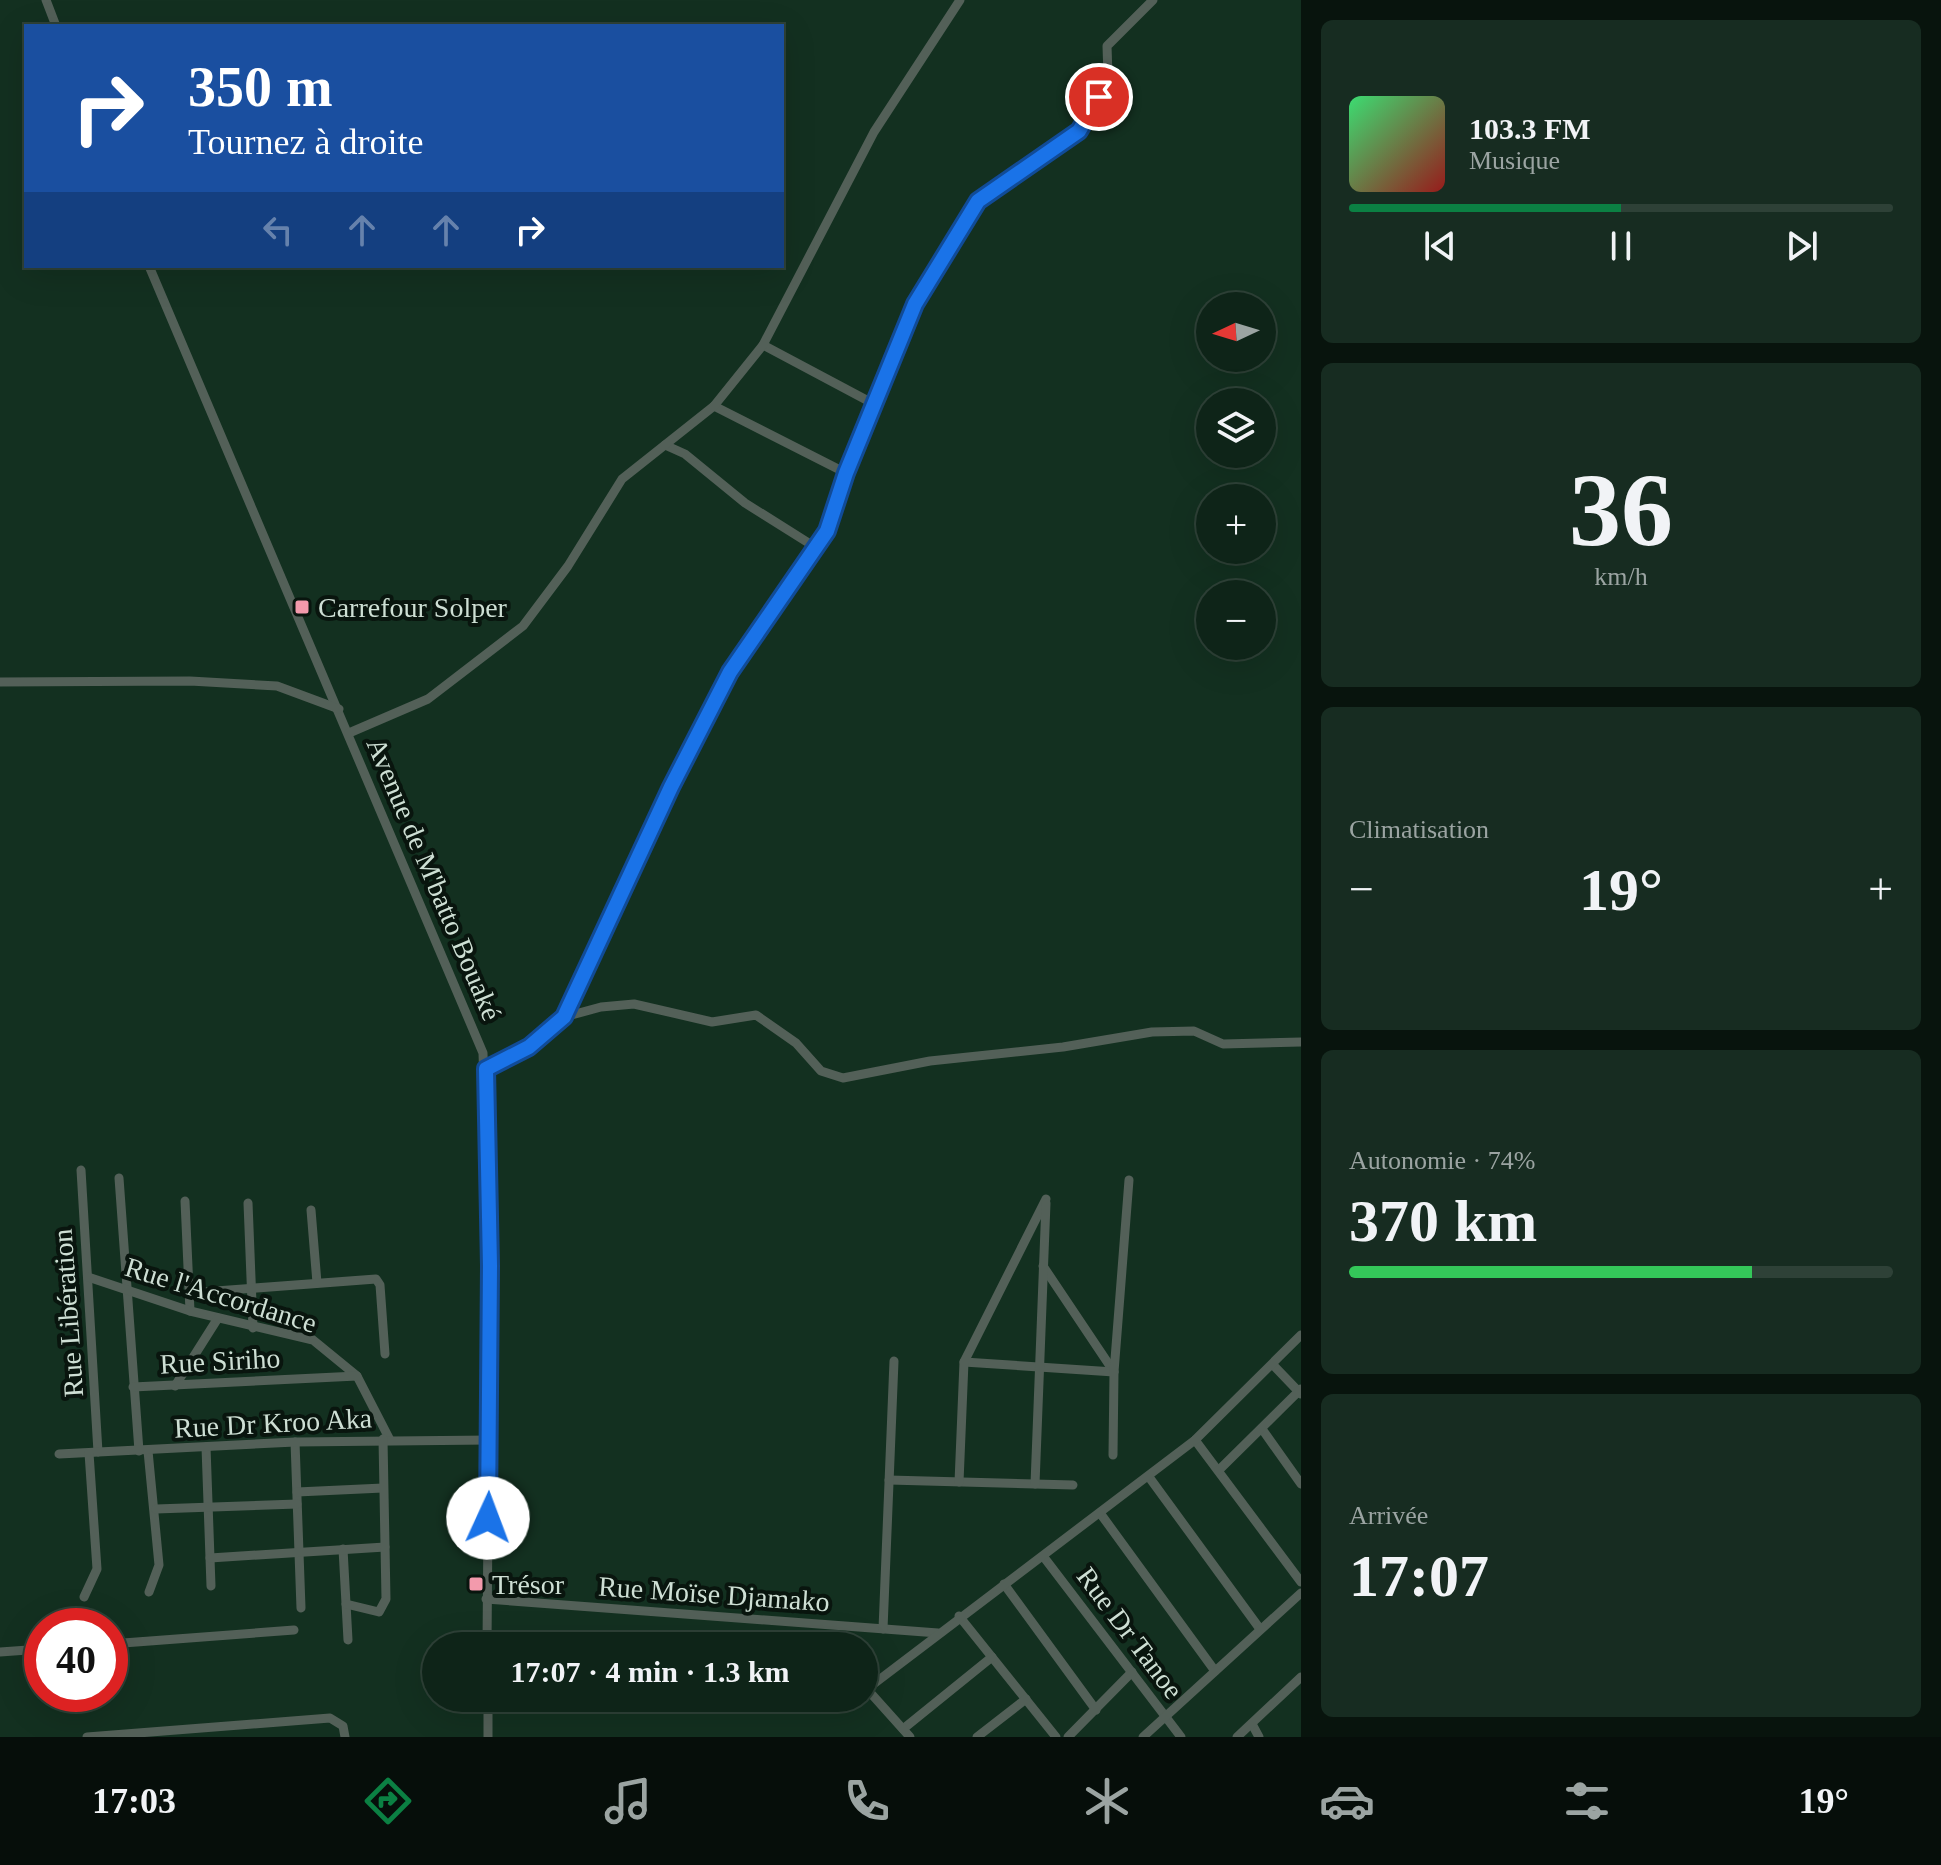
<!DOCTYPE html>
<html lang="fr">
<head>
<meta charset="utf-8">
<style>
	body { margin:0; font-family:"Times New Roman",serif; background:#172c21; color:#f1f3f6; height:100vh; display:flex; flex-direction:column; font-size:30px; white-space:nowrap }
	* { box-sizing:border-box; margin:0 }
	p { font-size:26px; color:#9ba4a2 }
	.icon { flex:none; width:44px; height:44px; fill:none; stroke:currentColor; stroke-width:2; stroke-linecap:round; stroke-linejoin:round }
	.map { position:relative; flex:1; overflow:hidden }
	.panel { display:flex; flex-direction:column; gap:20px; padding:20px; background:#08140d; width:640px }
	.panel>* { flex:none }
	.guide { position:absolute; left:24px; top:24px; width:760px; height:244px; border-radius:0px; box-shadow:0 8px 32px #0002,0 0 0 2px #2e4137; background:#1a4fa0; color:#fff; overflow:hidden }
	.needle { width:52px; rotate:266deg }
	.tools { position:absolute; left:1196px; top:292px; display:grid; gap:16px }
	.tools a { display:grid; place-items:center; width:80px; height:80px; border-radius:50%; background:#0e2418; box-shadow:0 8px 32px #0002,0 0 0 2px #2e4137; font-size:40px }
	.speed { position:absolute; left:24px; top:1608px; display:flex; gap:16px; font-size:40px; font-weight:700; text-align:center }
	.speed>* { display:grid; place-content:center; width:104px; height:104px; border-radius:50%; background:#0e2418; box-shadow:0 8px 32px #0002,0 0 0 2px #2e4137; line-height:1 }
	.speed .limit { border:12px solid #d22; background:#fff; color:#111 }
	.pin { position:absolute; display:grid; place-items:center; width:68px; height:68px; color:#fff; margin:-34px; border:4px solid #fff; border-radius:50%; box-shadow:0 2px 8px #0007 }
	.me { position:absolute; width:88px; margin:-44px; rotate:2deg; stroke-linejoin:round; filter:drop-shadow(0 0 6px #0008) }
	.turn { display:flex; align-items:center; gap:28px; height:168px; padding:0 32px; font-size:36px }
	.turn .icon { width:104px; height:104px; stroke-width:2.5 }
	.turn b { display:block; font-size:56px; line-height:68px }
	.lanes { display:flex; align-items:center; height:76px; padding:0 32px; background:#0003; justify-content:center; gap:40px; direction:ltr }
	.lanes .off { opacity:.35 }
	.big { font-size:60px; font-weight:700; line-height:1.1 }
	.panel .tile { flex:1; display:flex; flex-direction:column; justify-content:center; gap:12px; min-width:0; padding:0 28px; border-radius:12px; background:#172c21 }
	.panel .dial { align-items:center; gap:0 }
	.dial b { font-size:104px; line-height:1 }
	.song { display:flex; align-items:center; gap:24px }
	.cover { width:96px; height:96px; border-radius:12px; background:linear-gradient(135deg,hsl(140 70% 55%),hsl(0 70% 35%)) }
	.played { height:8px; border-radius:4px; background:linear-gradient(90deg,#0b8043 50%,#2e4137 50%) }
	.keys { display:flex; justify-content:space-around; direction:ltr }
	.heat { display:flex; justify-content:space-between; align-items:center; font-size:44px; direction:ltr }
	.charge { height:12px; border-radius:6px; background:linear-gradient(90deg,#34c759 74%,#2e4137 0) }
	.trip { position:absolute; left:422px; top:1632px; width:456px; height:80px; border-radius:40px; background:#0e2418; box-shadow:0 8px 32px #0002,0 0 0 2px #2e4137; font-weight:700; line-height:80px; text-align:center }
	.dock { display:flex; height:128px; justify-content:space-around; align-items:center; background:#060e0a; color:#9ba4a2 }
	.dock .icon { width:56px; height:56px }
	.dock .on { color:#0b8043 }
	.dock b { font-size:36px; color:#f1f3f6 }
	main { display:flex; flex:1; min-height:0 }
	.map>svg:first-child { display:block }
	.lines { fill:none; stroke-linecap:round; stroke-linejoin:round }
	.minor { stroke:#536058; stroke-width:9 }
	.route-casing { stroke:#114b97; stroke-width:20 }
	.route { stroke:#1a73e8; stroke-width:14 }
	.poi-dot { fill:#f39aac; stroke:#09150e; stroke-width:3 }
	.labels { text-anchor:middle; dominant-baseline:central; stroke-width:8; stroke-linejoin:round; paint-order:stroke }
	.poi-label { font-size:28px; fill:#cedfd4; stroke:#09150e; text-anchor:start }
	.street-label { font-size:28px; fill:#cedfd4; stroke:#09150e }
</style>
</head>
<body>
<main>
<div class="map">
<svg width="1301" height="1737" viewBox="0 0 1301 1737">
	<rect width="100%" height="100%" fill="#133020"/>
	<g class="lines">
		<g class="minor">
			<polyline points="46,0 56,26"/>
			<polyline points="149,266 483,1053 490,1266 487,1646"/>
			<polyline points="763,345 874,404"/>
			<polyline points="714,406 846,473"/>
			<polyline points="665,445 685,454 745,503 815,547"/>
			<polyline points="0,682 190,681 277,686 339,709"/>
			<polyline points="349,733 428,699 523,626 568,566 622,479 714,406 763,345 874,132 960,0"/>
			<polyline points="564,1017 601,1007 634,1004 712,1022 756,1015 796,1043 821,1071 843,1078 930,1061 1063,1047 1152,1032 1194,1031 1223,1044 1301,1042"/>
			<polyline points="486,1069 529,1047 564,1017 671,787 730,672 827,531 846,473 915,304 978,201 1079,131 1108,76 1107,46 1153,0"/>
			<polyline points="81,1170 98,1452"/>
			<polyline points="119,1178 139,1451"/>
			<polyline points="185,1201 190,1311"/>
			<polyline points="248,1203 253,1328"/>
			<polyline points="311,1210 317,1283"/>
			<polyline points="1043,1266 1114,1372"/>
			<polyline points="88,1277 190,1311 313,1340 357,1376 390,1440"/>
			<polyline points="189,1293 376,1279 380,1285 385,1354"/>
			<polyline points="964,1362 1114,1372"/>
			<polyline points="1273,1365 1301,1394"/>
			<polyline points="175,1386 218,1318"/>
			<polyline points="133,1387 357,1376"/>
			<polyline points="1262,1429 1301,1484"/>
			<polyline points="1195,1440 1301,1582"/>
			<polyline points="295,1442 301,1608"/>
			<polyline points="206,1447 211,1586"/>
			<polyline points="148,1451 159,1565 149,1592"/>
			<polyline points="59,1454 295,1442 490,1440"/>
			<polyline points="1113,1455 1114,1372 1129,1180"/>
			<polyline points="1219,1470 1301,1389"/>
			<polyline points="1149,1477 1260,1629"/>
			<polyline points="889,1480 1073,1485"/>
			<polyline points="959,1482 964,1362 1046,1199"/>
			<polyline points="1035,1484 1046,1203"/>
			<polyline points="297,1492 383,1488"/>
			<polyline points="156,1509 297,1504"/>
			<polyline points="1100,1513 1215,1671"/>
			<polyline points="343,1549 348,1640"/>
			<polyline points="1043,1556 1181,1737"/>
			<polyline points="210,1558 385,1547"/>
			<polyline points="1004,1584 1096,1710"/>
			<polyline points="84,1597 97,1569 89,1453"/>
			<polyline points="486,1599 938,1633"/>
			<polyline points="346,1604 379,1612 386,1599 383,1439"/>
			<polyline points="959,1616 1056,1737"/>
			<polyline points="883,1629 894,1361"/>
			<polyline points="110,1644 294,1630"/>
			<polyline points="0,1652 42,1649"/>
			<polyline points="488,1698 488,1737"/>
			<polyline points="1252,1724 1259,1737"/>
			<polyline points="903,1729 992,1657"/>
			<polyline points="87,1737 330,1718 343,1726 345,1737"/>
			<polyline points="910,1737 867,1689 1195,1440 1301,1335"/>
			<polyline points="977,1737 1026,1699"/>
			<polyline points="1068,1737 1132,1672"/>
			<polyline points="1143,1737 1301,1593"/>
			<polyline points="1237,1737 1301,1677"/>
		</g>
	</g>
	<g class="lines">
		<g class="route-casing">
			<polyline id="route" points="488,1518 490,1266 486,1069 529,1047 564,1017 671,787 730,672 827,531 846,473 915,304 978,201 1079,131 1099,97"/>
		</g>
		<use href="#route" class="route"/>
	</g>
	<g class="poi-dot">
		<rect x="294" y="599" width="16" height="16" rx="4"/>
		<rect x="468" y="1576" width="16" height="16" rx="4"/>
	</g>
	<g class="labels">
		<g class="poi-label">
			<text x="318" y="607">Carrefour Solper</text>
			<text x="492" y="1584">Trésor</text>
		</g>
		<g class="street-label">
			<text transform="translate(434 879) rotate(67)">Avenue de M'batto Bouaké</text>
			<text transform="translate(221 1295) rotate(17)">Rue l'Accordance</text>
			<text transform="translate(68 1313) rotate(-94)">Rue Libération</text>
			<text transform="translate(220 1361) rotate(-3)">Rue Siriho</text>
			<text transform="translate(273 1423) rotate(-3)">Rue Dr Kroo Aka</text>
			<text transform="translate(714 1594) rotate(4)">Rue Moïse Djamako</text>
			<text transform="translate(1130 1633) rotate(53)">Rue Dr Tanoe</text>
		</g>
	</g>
</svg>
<div class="tools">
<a><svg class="needle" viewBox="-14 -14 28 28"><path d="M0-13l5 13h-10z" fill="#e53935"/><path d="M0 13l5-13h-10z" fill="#9ba4a2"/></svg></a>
<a><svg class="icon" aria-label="layers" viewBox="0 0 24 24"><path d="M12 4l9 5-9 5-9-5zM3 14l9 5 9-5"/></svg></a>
<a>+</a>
<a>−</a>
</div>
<div class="speed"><div class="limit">40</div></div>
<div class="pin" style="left:1099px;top:97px;background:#d93025"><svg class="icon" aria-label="arrive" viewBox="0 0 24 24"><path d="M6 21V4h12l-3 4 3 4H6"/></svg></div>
<svg class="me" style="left:488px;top:1518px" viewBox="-20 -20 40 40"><circle r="19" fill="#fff"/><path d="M0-13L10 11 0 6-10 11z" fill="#1a73e8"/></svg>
<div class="trip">17:07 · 4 min · 1.3 km</div>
<div class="guide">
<div class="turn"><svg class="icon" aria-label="right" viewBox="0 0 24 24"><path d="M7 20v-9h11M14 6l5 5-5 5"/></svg><div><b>350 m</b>Tournez à droite</div></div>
<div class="lanes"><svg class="icon off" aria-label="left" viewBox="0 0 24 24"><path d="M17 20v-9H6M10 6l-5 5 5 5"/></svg><svg class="icon off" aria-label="ahead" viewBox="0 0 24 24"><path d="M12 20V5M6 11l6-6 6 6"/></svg><svg class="icon off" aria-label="ahead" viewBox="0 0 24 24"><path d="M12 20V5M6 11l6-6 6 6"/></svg><svg class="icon" aria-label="right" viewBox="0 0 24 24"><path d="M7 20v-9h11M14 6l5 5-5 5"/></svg></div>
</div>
</div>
<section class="panel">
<div class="tile">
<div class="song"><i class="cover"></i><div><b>103.3 FM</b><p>Musique</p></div></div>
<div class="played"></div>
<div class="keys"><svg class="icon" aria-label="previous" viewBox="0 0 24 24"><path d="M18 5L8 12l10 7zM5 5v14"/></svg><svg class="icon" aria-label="pause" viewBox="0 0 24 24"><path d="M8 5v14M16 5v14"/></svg><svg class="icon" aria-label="next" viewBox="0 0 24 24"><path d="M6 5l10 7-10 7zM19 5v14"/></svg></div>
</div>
<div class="tile dial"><b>36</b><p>km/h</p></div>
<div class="tile"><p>Climatisation</p>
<div class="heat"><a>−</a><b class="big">19°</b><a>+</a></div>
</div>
<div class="tile"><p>Autonomie · 74%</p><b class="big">370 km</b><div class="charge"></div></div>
<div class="tile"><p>Arrivée</p><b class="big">17:07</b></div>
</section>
</main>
<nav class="dock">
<b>17:03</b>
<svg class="icon on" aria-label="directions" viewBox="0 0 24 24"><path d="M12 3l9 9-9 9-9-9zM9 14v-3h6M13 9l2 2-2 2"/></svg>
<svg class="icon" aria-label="music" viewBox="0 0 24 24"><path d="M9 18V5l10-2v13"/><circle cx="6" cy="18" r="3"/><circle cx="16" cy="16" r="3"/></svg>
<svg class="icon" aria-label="phone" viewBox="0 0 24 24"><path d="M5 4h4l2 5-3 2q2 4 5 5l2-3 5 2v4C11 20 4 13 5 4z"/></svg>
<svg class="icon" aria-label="climate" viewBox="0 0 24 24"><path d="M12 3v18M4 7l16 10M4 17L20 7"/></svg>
<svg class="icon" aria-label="car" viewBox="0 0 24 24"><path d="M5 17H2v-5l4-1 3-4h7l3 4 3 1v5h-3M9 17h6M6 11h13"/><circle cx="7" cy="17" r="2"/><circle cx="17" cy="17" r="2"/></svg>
<svg class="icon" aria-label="filters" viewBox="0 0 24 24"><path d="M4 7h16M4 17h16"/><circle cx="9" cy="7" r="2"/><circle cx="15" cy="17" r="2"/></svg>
<b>19°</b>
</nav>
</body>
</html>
